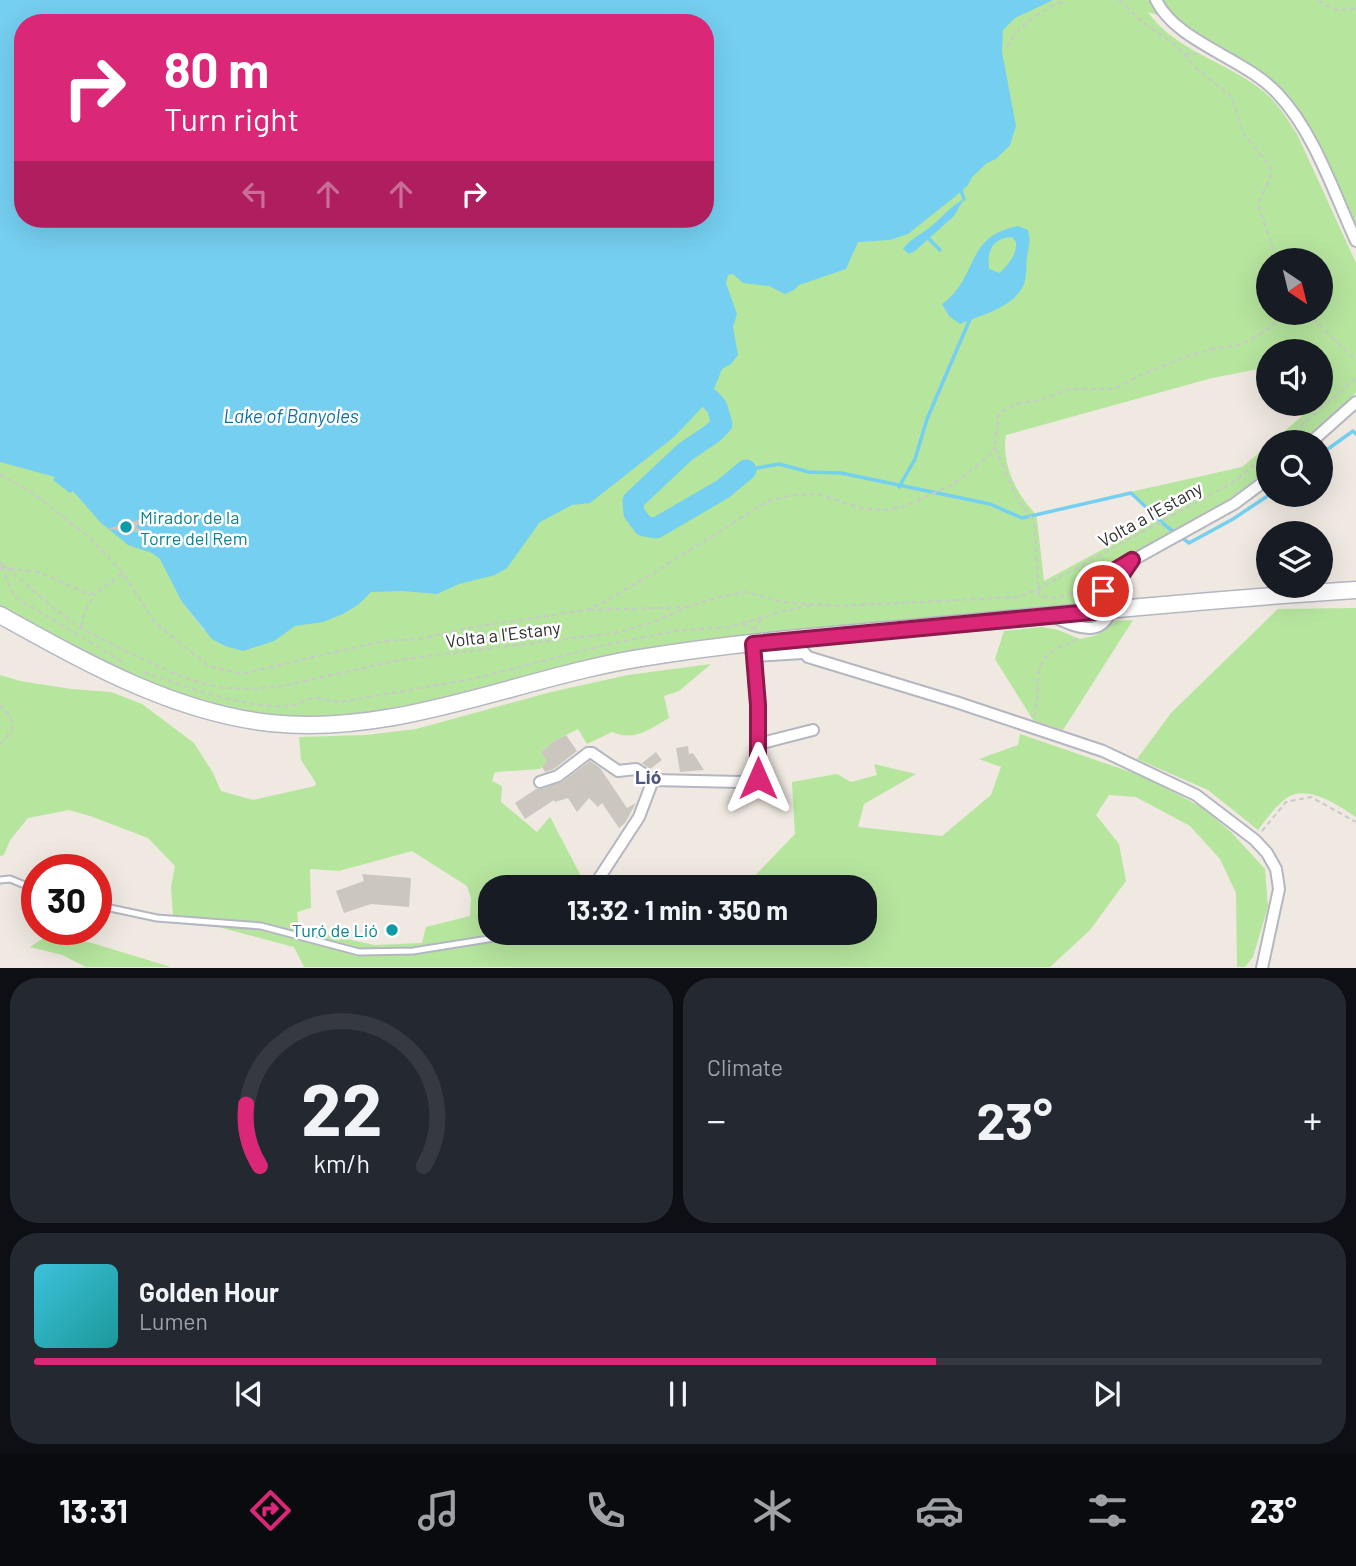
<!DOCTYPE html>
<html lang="en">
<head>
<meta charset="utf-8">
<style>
	body { margin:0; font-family:Barlow,sans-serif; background:#242831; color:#f1f3f6; height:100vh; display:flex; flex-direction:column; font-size:26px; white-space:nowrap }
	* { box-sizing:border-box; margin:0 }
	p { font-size:23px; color:#9ea1a6 }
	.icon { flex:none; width:38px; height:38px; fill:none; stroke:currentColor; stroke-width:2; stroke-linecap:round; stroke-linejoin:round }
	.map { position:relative; height:968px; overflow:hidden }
	.side { display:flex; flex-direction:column; gap:10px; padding:10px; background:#0d0f14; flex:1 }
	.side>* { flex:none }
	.guide { position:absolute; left:14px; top:14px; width:700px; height:214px; border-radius:28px; box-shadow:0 7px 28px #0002; background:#db2777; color:#fff; overflow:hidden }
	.needle { width:46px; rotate:145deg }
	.buttons { position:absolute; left:1256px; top:248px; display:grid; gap:14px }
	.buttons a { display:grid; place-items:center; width:77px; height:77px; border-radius:50%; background:#171b24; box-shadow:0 7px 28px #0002; font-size:35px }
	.speed { position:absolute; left:21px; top:854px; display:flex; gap:14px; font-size:35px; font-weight:700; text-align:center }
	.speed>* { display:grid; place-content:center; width:91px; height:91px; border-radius:50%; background:#171b24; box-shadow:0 7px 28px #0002; line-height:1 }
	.speed .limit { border:10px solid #d22; background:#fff; color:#111 }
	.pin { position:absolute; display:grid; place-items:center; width:60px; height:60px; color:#fff; margin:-30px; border:4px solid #fff; border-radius:50%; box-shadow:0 2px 7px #0007 }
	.me { position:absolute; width:77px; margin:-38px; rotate:0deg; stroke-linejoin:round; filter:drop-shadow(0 0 5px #0008) }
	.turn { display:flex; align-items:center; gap:24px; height:147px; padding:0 35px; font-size:32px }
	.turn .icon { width:91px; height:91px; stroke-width:2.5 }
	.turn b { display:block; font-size:49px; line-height:60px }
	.lanes { display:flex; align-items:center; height:66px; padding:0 35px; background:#0003; justify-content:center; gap:35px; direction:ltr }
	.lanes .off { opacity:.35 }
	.big { font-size:52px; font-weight:700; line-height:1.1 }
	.side .tile { flex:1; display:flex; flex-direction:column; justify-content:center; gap:10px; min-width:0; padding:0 24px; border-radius:28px; background:#242831 }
	.side .dial { align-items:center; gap:0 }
	.dial svg { height:182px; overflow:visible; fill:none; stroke:#363941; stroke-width:7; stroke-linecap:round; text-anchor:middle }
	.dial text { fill:#f1f3f6; stroke:none }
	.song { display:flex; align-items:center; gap:21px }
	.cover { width:84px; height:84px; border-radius:10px; background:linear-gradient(135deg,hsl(190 70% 55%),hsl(180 70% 35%)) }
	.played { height:7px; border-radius:4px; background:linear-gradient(90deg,#db2777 70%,#363941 70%) }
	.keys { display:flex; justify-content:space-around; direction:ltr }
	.heat { display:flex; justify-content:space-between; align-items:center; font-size:38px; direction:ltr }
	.side .tiles { flex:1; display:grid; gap:10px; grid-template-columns:1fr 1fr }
	.tile:last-child { grid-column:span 2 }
	.trip { position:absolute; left:478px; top:875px; width:399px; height:70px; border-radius:28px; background:#171b24; box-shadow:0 7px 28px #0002; font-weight:700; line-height:70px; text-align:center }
	.tab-bar { display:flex; height:112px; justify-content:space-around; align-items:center; background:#090b0e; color:#9ea1a6 }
	.tab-bar .icon { width:49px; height:49px }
	.tab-bar .active { color:#db2777 }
	.tab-bar b { font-size:32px; color:#f1f3f6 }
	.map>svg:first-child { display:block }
	.green { fill:#b6e59e; fill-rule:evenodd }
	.water { fill:#75cff0; fill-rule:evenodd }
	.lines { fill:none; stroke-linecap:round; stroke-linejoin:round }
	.stream { stroke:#75cff0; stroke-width:3.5 }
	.river { stroke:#75cff0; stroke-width:21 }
	.building { fill:#cbc7bf }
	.service-casing { stroke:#b4b7c1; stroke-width:9 }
	.minor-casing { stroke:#b4b7c1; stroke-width:14 }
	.secondary-casing { stroke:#b4b7c1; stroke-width:19 }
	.path { stroke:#c9c9c9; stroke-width:2; stroke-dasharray:5 3.5; stroke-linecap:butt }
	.service { stroke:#fff; stroke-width:5 }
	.minor { stroke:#fff; stroke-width:10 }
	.secondary { stroke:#fff; stroke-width:16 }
	.route-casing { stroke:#8e194d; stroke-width:18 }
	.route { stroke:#db2777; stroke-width:12 }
	.culture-dot { fill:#0f9aa8; stroke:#fff; stroke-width:2.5 }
	.labels { text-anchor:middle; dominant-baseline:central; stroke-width:5; stroke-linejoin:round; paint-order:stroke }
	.street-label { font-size:18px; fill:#2e2e2e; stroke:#fff }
	.culture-label { font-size:18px; fill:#0d838f; stroke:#fff; text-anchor:start }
	.water-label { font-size:19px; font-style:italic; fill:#0d6fa3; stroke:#fff }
	.neighbourhood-label { font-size:19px; font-weight:bold; fill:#4d5680; stroke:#fff }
</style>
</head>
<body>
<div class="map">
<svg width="1356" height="968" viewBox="0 0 1356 968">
	<rect width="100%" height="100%" fill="#efe9e1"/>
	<g class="green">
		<path d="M1034 0H1356V224L1307 124 1282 89 1242 60 1173 20 1148 12C1175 51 1228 62 1263 91 1278 103 1287 119 1297 134L1356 263V392L1346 404 1301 443H1271L1309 410 1307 404H1321V352H1269V367L1212 378 1006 435C1002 457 1011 482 1024 500 1029 508 1034 510 1037 519L1044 581 1157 520 1130 492 1242 467 1269 445V470L1229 499 1116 564C1103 577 1099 593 1084 604 1045 611 1005 611 966 615 875 623 783 629 692 642 625 650 561 668 495 684 410 706 323 729 235 709 150 690 75 647 0 605V409L73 489 135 487 182 602 205 631 721 273ZM1269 261H1321V313H1269Z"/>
		<path d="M1356 608V817C1337 805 1306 782 1284 800 1274 808 1266 820 1258 830L1208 790 1137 759 1171 713 1278 609Z"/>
		<polygon points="1133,620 1063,730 1033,720 995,659 1004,631 1042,627 1058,630 1080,639 1097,635 1116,621"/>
		<path d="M711 664 679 691 664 696 669 718C650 729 634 742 612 732L587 744 578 729 554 741 541 752 547 761 540 769 495 772 492 781 502 786 501 802 537 832 550 817 581 876 593 887H490V933H682L690 941 707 933H864V887H744L795 834 792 782 837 774 851 782 877 775 874 764 916 774 864 804 858 827 942 836 991 795 1001 767 979 759 1018 745 1020 734 1145 777 1203 808 1231 832 1265 869 1268 907 1253 957 1245 967H1237L1236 893 1220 859 1190 826 1136 797 1109 795 1096 815 1119 844 1126 881 1090 930 1050 967H304L294 947 173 915 171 887 175 866 148 838 90 816 69 810 28 818 10 840 4 855 0 856V675L20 681 71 689 111 692 142 704 194 743 213 773 221 791 253 800 315 786 316 783 301 760 299 737 366 735 416 729 551 692 628 675ZM412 851 467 886 471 898 470 916 426 927 422 943 375 945 299 929 297 912 311 908 310 869 339 871Z"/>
		<polygon points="48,935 92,943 171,967 86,967 62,955 30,947"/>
	</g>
	<g class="water">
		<path d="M0 0H1053L1015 18 1003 30 1002 52 1016 126 1010 145 996 159 987 163 972 177 968 185 957 195 908 234 890 240 858 242 846 269 799 285 794 290 785 294 769 286 743 283 733 274 728 275 726 283 737 314 733 327 738 355 731 364 722 369 710 399 674 437 590 503 572 505 540 522 507 568 495 575 459 584 437 594 403 591 371 592 358 605 343 614 323 622 295 626 274 641 243 651 225 646 212 639 182 602 160 559 152 553 128 545 100 522 73 491 70 493 53 480 55 477 0 462ZM23 23H705V219H23Z"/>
		<path d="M964 199 954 216 915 251 909 254 903 249C910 239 920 235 929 228 941 219 950 206 964 199Z"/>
		<path d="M1018 226 1028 230C1031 241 1029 245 1027 257 1026 266 1027 275 1024 284 1014 308 981 315 960 324L949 316 942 304C980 277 963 237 1018 226ZM1012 237 1016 242C1017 255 1009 263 1000 273L989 269C987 251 992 238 1012 237Z"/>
	</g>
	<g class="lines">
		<g class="stream">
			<polyline points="961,191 964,199"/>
			<polyline points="928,238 940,250"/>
			<polyline points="1321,454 1353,431 1356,434"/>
			<polyline points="746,470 779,464 809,472 841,473 990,504 1022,518 1131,493 1166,526 1189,543 1233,519 1269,495"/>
			<polyline points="899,487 915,459 927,419 970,319"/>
		</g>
		<polyline class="river" points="710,399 717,407 722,424 713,433 685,452 633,501 634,513 644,526 656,528 723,489 746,470"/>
	</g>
	<g class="building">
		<polygon points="145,518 145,520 136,526 144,533 128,531 123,535 118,530 107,529"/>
		<polygon points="566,735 577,751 554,769 545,772 542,767 547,761 541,752 554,741"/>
		<polygon points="688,746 689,754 693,753 704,770 680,772 676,748"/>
		<polygon points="656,752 662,760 650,769 642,763"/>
		<polygon points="590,761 600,768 627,808 636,803 625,823 619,828 602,803 598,807 589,798 577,812 568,798 555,802 554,800 525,819 515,803 536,789 542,789 562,782"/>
		<polygon points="362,874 411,878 409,907 371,904 344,913 336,891 364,881"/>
	</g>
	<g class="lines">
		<g class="service-casing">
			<g id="service">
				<polyline points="0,880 10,879 37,890"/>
				<polyline points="96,905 157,918 261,926 359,952 413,951 513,935 550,933"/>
			</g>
		</g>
		<g class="minor-casing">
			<g id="minor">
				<path d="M1156 0C1177 43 1244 57 1278 94 1314 132 1334 193 1356 241"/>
				<polyline points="1310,443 1356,402"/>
				<polyline points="1084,612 1103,591 1117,569 1234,504 1269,478"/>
				<path d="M1054 617C1084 631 1105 638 1116 599 1118 592 1117 583 1120 577 1123 572 1127 567 1130 563"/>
				<polyline points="793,640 808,657 956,702 1103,751 1196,795 1255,840 1267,853 1276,869 1279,889 1262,968"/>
				<polyline points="755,656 803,653"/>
				<polyline points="758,744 813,730"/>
				<polyline points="540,782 558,776 588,753 592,753 618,771 636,769 653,780 740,782 758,778 759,719 753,644"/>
				<polyline points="594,886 639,817 653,780"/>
			</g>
		</g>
		<g class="secondary-casing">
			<path id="secondary" d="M0 615C85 662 172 712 270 723 400 737 521 676 647 657 752 640 860 633 966 623 1096 611 1226 598 1356 590"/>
		</g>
		<g class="path">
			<polyline points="1119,0 1143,22 1178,47 1196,68 1232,97 1244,134 1271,168 1270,178 1258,204 1277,261"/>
			<path d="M1319 0C1331 11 1341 12 1356 8"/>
			<path d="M1007 47C1020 22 1041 11 1066 0"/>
			<polyline points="1185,54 1197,54"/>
			<polyline points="1307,313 1356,361"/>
			<polyline points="1281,443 1356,378"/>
			<polyline points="0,474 34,494 89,537 123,573 155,623 209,666 241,674 383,641 422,639 461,629 586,610 608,600 655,572 768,501 793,495 818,494 865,509 885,510 905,506 952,485 987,458 995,447"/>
			<polyline points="0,562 56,610 81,628 123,650 182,677 216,687 251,689 282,686 404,659 615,633 654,622 687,607 719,597 746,592 783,602 838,606 1018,597 1038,589 1232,483 1269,453"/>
			<polyline points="1,567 15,597 126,664"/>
			<polyline points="1,567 41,573 88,594 96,593 123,573"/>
			<path d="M1095 581C1078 590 1059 603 1039 595L1034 521 1017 499 995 447 998 416 1004 410 1019 403 1040 400 1069 389H1114L1141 375 1191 355 1217 348 1240 345 1264 332 1286 313"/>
			<polyline points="590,610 686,607"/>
			<polyline points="743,624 753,630"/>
			<polyline points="81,627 85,611 95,594"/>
			<path d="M754 630C763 609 792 612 810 605"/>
			<path d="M144 672C186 687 226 702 271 706 279 706 290 706 298 704 304 702 307 699 314 698 322 698 331 702 340 702L472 679 609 644 675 631 729 627 764 617"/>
			<polyline points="0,705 11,717 12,730 0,745"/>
			<path d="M1034 717C1042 696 1030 669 1051 652 1058 646 1069 645 1077 639"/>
			<polyline points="1262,831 1286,802 1311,797 1356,822"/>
		</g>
		<use href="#service" class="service"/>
		<use href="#minor" class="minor"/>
		<use href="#secondary" class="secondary"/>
	</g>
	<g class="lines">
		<g class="route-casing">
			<polyline id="route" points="758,778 758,705 753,644 1112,610 1119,579 1132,560 1117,569 1103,591"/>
		</g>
		<use href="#route" class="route"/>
	</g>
	<g class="culture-dot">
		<circle cx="126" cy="527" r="7"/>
		<circle cx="392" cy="930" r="7"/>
	</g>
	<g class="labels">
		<g class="street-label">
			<text transform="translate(1150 514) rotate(-29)">Volta a l'Estany</text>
			<text transform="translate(503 634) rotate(-7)">Volta a l'Estany</text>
		</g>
		<g class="culture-label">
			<text x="140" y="517">Mirador de la<tspan x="140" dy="21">Torre del Rem</tspan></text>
			<text x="378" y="930" text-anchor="end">Turó de Lió</text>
		</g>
		<g class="water-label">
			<text x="291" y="415">Lake of Banyoles</text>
		</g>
		<g class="neighbourhood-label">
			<text x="648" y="776">Lió</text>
		</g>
	</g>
</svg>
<div class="buttons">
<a><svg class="needle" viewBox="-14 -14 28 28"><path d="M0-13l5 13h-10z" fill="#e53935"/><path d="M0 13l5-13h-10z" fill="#9ea1a6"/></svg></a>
<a><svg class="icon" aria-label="sound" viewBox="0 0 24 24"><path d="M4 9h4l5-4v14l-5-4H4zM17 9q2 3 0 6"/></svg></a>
<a><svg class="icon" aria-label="search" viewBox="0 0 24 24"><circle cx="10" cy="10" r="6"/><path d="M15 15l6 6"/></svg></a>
<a><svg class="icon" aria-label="layers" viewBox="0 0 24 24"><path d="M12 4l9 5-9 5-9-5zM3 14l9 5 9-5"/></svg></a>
</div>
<div class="speed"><div class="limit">30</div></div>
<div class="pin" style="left:1103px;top:591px;background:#d93025"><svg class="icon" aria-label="arrive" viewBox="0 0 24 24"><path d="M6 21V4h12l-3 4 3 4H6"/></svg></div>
<svg class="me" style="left:758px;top:778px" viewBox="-20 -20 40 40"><path d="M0-17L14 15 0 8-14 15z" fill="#db2777" stroke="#fff" stroke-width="4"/></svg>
<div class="trip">13:32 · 1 min · 350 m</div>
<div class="guide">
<div class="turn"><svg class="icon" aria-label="right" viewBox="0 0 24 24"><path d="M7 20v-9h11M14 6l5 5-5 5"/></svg><div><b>80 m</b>Turn right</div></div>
<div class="lanes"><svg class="icon off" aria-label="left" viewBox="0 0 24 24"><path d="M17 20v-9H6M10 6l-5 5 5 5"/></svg><svg class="icon off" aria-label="ahead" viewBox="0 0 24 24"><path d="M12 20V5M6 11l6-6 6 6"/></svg><svg class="icon off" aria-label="ahead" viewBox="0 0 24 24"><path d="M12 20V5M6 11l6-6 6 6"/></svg><svg class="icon" aria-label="right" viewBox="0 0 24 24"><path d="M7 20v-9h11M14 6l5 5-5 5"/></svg></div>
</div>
</div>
<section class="side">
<div class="tiles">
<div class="tile dial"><svg viewBox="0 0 100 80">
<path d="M14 69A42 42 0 1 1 86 69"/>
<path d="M14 69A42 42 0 0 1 8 42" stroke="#db2777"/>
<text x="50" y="56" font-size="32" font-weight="700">22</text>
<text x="50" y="72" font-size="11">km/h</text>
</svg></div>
<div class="tile"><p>Climate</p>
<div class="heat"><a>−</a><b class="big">23°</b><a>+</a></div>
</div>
<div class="tile">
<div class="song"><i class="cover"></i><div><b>Golden Hour</b><p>Lumen</p></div></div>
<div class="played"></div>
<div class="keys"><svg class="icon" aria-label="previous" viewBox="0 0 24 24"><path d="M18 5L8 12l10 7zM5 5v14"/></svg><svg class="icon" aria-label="pause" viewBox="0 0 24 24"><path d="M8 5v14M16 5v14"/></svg><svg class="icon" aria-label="next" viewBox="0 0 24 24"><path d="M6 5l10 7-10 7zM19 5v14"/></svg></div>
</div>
</div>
</section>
<nav class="tab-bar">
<b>13:31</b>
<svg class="icon active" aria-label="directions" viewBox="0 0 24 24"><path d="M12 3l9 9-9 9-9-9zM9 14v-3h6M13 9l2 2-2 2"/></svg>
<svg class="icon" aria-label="music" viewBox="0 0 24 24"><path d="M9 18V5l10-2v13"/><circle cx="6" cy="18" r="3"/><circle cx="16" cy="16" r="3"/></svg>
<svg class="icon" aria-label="phone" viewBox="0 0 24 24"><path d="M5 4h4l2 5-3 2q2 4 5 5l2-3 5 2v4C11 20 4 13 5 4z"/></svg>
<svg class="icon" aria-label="climate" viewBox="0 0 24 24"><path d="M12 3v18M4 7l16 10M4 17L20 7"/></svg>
<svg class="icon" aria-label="car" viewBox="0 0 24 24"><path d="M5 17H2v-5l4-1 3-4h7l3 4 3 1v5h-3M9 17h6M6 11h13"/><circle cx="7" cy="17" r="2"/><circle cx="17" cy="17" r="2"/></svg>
<svg class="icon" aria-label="filters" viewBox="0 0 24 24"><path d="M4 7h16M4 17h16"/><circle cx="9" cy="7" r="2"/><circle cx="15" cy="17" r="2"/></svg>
<b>23°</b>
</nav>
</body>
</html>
